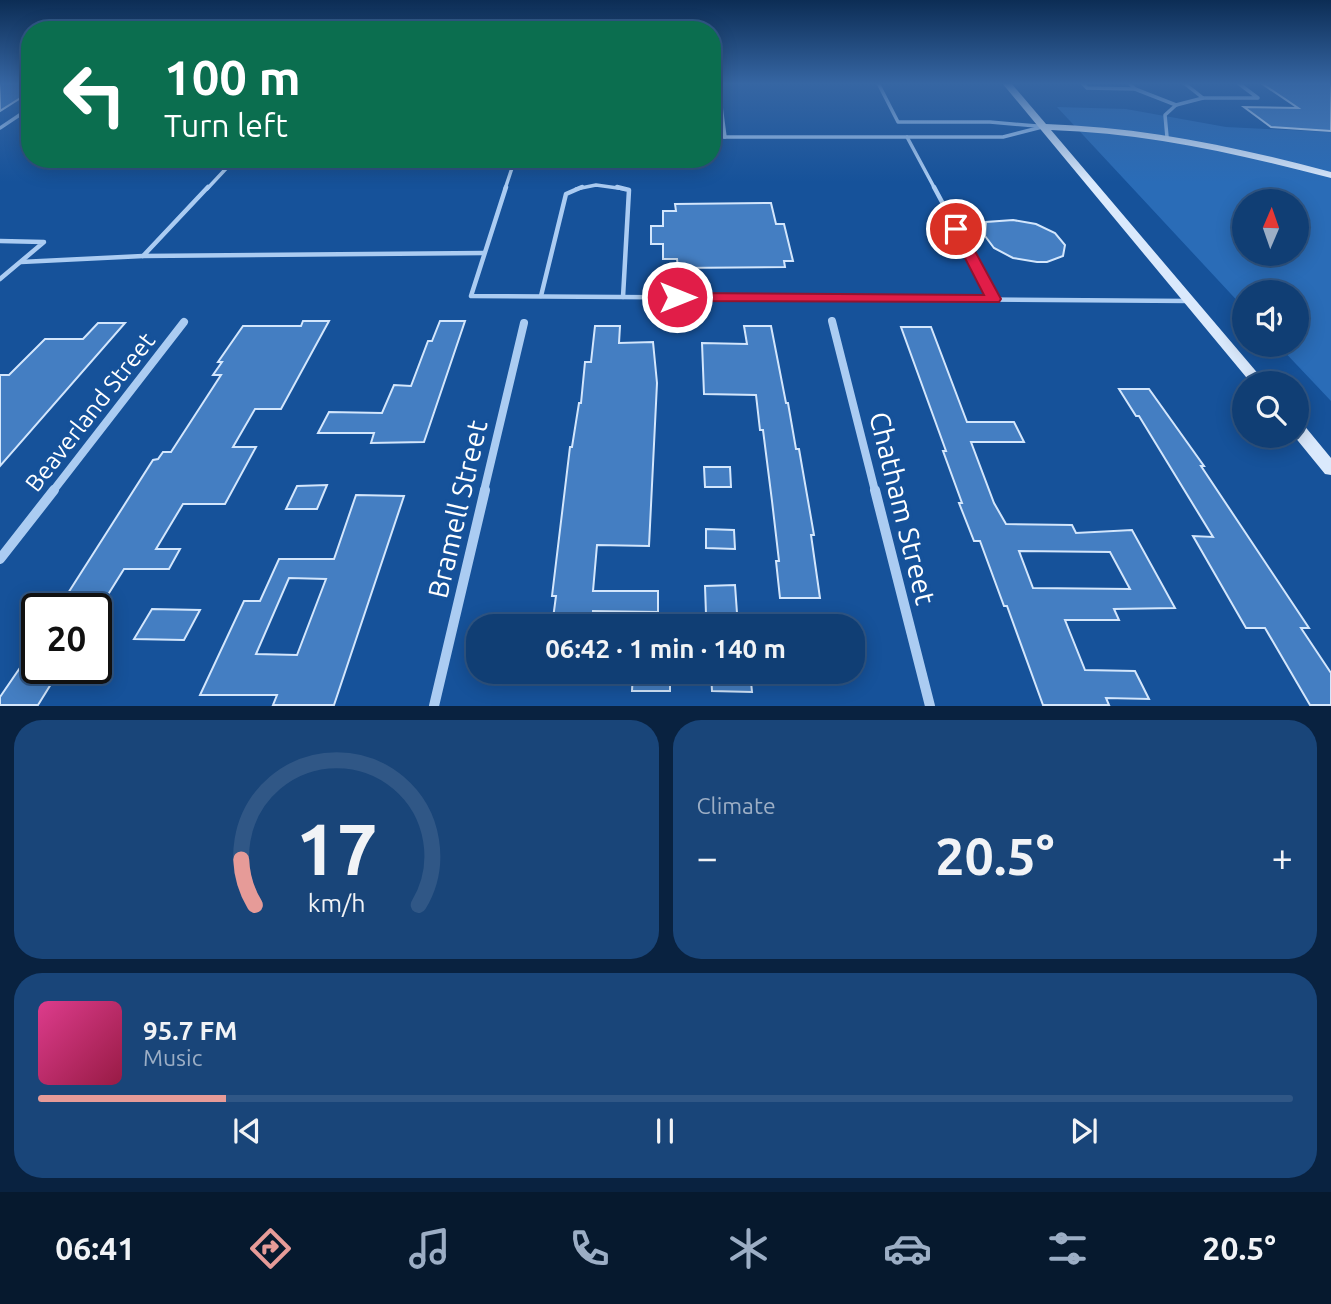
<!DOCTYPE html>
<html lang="en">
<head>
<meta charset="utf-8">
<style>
	body { margin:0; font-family:Ubuntu,sans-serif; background:#194579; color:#f1f3f6; height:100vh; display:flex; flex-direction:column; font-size:26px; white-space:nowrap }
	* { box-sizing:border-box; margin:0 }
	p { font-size:23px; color:#9caec5 }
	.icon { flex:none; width:38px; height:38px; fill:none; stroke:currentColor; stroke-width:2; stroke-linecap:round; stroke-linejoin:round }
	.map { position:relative; height:706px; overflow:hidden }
	.sheet { display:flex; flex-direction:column; gap:14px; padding:14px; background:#092240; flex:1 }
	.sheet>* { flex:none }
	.banner { position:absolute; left:21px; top:21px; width:700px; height:147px; border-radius:28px; box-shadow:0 4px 18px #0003,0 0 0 2px #305786; background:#0b6e4f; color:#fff; overflow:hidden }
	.needle { width:46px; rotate:2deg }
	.tools { position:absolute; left:1232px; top:189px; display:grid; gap:14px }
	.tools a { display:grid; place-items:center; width:77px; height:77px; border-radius:50%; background:#103e74; box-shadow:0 4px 18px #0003,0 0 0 2px #305786; font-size:35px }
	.speed { position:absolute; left:21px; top:593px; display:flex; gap:14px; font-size:35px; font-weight:700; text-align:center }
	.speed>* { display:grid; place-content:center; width:91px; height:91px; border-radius:50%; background:#103e74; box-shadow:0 4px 18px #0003,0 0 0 2px #305786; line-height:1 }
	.speed .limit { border:4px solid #111; border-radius:10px; background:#fff; color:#111 }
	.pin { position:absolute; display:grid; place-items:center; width:60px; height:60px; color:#fff; margin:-30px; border:4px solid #fff; border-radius:50%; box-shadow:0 2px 7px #0007 }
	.me { position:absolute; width:77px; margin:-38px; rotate:90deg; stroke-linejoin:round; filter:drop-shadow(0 0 5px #0008) }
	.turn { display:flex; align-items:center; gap:24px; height:147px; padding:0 28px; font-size:32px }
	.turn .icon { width:91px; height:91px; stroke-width:2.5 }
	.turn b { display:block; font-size:49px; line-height:60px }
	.big { font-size:52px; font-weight:700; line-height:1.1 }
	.sheet .card { flex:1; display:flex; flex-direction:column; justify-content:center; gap:10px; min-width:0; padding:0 24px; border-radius:28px; background:#194579 }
	.sheet .dial { align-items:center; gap:0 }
	.dial svg { height:182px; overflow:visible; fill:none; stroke:#305786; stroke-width:7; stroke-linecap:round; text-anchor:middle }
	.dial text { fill:#f1f3f6; stroke:none }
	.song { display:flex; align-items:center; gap:21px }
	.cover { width:84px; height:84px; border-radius:10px; background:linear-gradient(135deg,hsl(330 70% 55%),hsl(340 70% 35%)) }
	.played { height:7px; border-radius:4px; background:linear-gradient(90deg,#e69b98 15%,#305786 15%) }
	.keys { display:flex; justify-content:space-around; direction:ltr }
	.heat { display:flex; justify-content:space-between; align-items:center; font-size:38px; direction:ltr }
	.sheet .tiles { flex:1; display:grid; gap:14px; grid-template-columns:1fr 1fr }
	.card:last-child { grid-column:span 2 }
	.trip { position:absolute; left:466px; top:614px; width:399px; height:70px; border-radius:28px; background:#103e74; box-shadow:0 4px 18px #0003,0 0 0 2px #305786; font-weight:700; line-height:70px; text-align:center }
	.tab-bar { display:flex; height:112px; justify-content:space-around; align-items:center; background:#06192e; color:#9caec5 }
	.tab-bar .icon { width:49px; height:49px }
	.tab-bar .selected { color:#e69b98 }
	.tab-bar b { font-size:32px; color:#f1f3f6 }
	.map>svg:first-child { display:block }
	.green { fill:#2a6cb7; fill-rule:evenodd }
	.building { fill:#447ec2; stroke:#d3e6fc; stroke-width:2; fill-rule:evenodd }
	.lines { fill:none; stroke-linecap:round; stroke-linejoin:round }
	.service-far1 { stroke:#abccf2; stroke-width:3.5 }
	.service { stroke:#abccf2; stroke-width:4.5 }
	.minor-far1 { stroke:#abccf2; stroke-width:8 }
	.minor { stroke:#abccf2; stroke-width:10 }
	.secondary { fill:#dae9fc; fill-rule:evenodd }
	.route { fill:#e11d48; stroke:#92132f; stroke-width:2 }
	.labels { text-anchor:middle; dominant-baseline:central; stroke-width:7; stroke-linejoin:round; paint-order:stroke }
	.street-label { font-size:24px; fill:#fff; stroke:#16529a }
	.near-street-label { font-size:28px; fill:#fff; stroke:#16529a }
</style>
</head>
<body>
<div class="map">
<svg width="1331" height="706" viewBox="0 0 1331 706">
	<rect width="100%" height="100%" fill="#16529a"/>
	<path class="green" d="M1057 107 1126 109 1226 127 1331 132V401L1278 345H1297V292H1244V308ZM1244 201H1297V254H1244Z"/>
	<g class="building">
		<polygon points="0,83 30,83 30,92 0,111"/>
		<polygon points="1261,83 1331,83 1331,131 1271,127 1244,107 1298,108"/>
		<polygon points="771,203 776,224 784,224 793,261 784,261 785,267 678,268 677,259 663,259 663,244 651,244 651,226 663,226 663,211 676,211 675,204"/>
		<polygon points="1013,220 1036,224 1055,233 1065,245 1063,256 1047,262 1037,262 1013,258 994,248 985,236 986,222"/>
		<polygon points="303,321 329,321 281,409 255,409 233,447 256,447 225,504 183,504 156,549 180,549 169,569 124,569 104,601 63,601 153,460 158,459 163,452 171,452 221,375 213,375 222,362 218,362 243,326 301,326"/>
		<polygon points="440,321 465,321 424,442 371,443 374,433 318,433 329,412 382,413 394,385 411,386 428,341 432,341"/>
		<polygon points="98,323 125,323 0,466 0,375 9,375 45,339 83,339"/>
		<polygon points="595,326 620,326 619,343 653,342 657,383 649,546 597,545 593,591 658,591 658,612 593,611 592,626 552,626 556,596 552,596 570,447 572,447 579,403 581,403 585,362 591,362"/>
		<polygon points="744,326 771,326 786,403 788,403 796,449 799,449 814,535 811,535 820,598 780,598 776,561 779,561 772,501 763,430 760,430 756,395 704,394 702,343 747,344"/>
		<path d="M901 327H931L967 422H1014L1024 442H971L994 503 1006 524 1072 525 1076 533 1132 530 1175 608 1114 609 1119 620H1065L1085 670 1135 671 1149 699 1106 698 1109 705H1043L1007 606H1004L980 541H974L959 503H962L943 451H946ZM1019 551 1110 552 1130 589 1033 588Z"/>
		<polygon points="1119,389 1149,389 1204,466 1201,466 1309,628 1301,628 1331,673 1331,705 1310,705 1265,628 1246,628 1193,536 1213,537 1139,416 1136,416"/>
		<polygon points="704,467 730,467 731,487 705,487"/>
		<polygon points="327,485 317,509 286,509 297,486"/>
		<path d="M356 495 404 496 334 705H273L277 695H200L244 601H260L279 559H334ZM289 578 326 579 297 655 256 654Z"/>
		<polygon points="706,529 734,530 735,549 706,548"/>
		<polygon points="735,585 737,613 706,614 705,586"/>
		<polygon points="152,609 200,610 184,640 134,639"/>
		<polygon points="37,643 37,668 61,668 38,705 0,705 0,697"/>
		<polygon points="633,672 670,672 670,691 632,691"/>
		<polygon points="711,672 750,672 752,692 712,691"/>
	</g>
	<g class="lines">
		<g class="service-far1">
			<polyline points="718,83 725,137"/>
			<polyline points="878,83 898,122 990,122 1037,126"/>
			<polyline points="1082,83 1087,88 1135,89"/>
			<polyline points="1129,83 1135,89 1176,105"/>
			<polyline points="1203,98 1258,98 1238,83"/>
			<polyline points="0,128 30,108"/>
			<polyline points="25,135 30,132"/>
			<polyline points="712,137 1003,137 1042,127"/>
			<polyline points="907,137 935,189"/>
			<polyline points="1167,137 1165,115 1176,105 1203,98 1184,83"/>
			<polyline points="207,189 235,159"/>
			<polyline points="505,189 515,159"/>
			<polyline points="576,189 596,185 625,189"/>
		</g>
		<g class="service">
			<polyline points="208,187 143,256 484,253"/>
			<polyline points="506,187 471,296 1189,301"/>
			<polyline points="617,187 629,190 623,297"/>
			<polyline points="934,187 994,299"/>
			<polyline points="0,241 44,242 0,279"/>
			<polyline points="21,262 143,256"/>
			<polyline points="541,296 566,194 582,187"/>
		</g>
		<g class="minor-far1">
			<polyline points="832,321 875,491"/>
			<polyline points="53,491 184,322"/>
			<polyline points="484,491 524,323"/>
		</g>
		<g class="minor">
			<polyline points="875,490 930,706"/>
			<polyline points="0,559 54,490"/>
			<polyline points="434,706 485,490"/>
		</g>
		<g class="secondary">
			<path d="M1002 83H1011L1046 124C1143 127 1237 147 1331 172V178C1238 154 1147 133 1051 130L1266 383H1251Z"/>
			<polygon points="1297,422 1303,424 1331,458 1331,475 1325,474 1294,436 1297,436"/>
		</g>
	</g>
	<linearGradient id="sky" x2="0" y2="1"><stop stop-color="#0c2d55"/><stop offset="0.46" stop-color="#3666a3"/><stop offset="1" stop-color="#3666a3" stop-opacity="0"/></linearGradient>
	<rect width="1331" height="182" fill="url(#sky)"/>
	<polygon class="route" points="956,226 963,229 1001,299 999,302 677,301 670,297 677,293 984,295 950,229"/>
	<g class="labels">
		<g class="street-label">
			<text transform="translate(90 412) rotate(-52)">Beaverland Street</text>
		</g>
		<g class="near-street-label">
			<text transform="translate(903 508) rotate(76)">Chatham Street</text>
			<text transform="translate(457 509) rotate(-77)">Bramell Street</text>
		</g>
	</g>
</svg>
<div class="tools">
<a><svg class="needle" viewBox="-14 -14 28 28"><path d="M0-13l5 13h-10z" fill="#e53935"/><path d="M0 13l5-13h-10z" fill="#9caec5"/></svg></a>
<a><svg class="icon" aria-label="sound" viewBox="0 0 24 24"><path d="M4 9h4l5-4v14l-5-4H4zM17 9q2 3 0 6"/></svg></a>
<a><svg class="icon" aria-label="search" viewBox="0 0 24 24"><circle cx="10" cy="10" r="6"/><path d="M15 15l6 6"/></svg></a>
</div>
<div class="speed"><div class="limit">20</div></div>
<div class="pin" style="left:956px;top:229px;background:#d93025"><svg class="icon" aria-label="arrive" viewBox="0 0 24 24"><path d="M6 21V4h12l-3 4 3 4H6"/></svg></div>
<svg class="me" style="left:677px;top:297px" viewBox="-20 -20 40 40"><circle r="17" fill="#e11d48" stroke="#fff" stroke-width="3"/><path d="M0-11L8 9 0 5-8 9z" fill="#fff"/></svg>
<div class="trip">06:42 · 1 min · 140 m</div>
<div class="banner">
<div class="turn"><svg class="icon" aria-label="left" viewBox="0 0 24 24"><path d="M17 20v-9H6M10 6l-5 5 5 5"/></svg><div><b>100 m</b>Turn left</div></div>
</div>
</div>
<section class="sheet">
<div class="tiles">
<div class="card dial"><svg viewBox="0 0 100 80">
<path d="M14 69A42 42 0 1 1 86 69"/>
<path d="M14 69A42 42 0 0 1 8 49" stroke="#e69b98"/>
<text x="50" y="56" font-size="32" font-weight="700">17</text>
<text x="50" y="72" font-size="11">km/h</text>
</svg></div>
<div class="card"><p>Climate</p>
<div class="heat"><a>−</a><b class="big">20.5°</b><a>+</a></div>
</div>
<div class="card">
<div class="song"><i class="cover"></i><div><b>95.7 FM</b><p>Music</p></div></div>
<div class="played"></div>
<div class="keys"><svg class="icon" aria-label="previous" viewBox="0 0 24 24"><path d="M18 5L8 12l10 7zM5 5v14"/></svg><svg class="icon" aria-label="pause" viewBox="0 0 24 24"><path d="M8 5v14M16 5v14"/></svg><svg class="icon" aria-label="next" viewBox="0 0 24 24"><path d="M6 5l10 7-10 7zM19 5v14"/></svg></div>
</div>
</div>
</section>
<nav class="tab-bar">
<b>06:41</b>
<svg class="icon selected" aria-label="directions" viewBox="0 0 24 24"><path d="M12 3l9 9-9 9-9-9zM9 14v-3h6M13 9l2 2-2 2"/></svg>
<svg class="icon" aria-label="music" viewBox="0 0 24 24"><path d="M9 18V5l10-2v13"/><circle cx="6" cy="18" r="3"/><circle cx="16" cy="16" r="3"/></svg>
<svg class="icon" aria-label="phone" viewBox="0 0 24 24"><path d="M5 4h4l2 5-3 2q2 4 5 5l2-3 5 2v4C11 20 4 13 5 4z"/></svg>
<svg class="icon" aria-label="climate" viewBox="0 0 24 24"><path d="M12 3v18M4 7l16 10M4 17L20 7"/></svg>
<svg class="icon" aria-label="car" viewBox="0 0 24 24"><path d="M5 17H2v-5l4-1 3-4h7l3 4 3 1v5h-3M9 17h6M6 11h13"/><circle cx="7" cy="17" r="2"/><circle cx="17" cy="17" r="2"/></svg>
<svg class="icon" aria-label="filters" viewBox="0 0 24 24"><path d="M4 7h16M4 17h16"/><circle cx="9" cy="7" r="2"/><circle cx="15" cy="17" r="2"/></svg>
<b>20.5°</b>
</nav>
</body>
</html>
